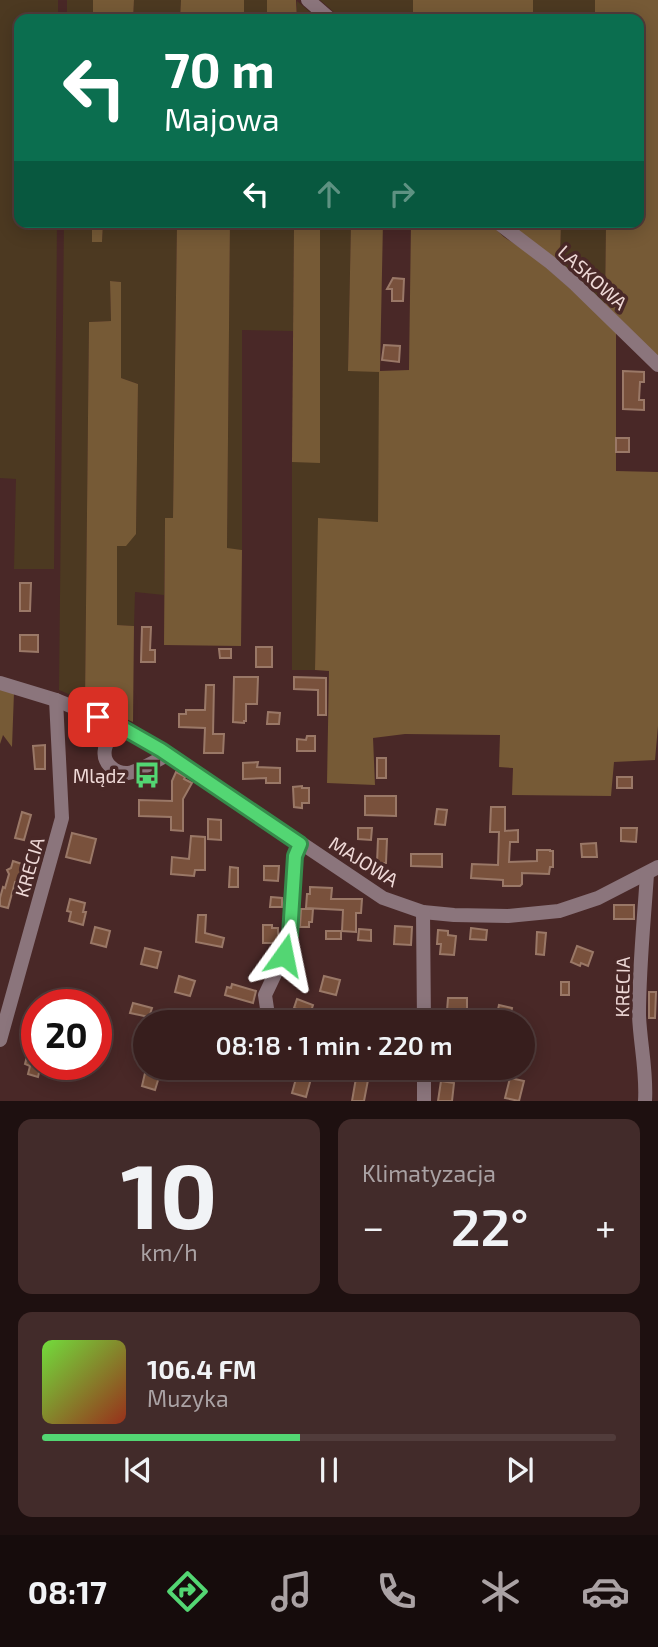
<!DOCTYPE html>
<html lang="pl">
<head>
<meta charset="utf-8">
<style>
	body { margin:0; font-family:"Exo 2",sans-serif; background:#422b2a; color:#f1f3f6; height:100vh; display:flex; flex-direction:column; font-size:26px; white-space:nowrap }
	* { box-sizing:border-box; margin:0 }
	p { font-size:23px; color:#aaa2a4 }
	.icon { flex:none; width:38px; height:38px; fill:none; stroke:currentColor; stroke-width:2; stroke-linecap:round; stroke-linejoin:round }
	.map { position:relative; height:1101px; overflow:hidden }
	.details { display:flex; flex-direction:column; gap:18px; padding:18px; background:#1e1010; flex:1 }
	.details>* { flex:none }
	.top-card { position:absolute; left:14px; top:14px; width:630px; height:214px; border-radius:14px; box-shadow:0 4px 18px #0003,0 0 0 2px #513c3b; background:#0b6e4f; color:#fff; overflow:hidden }
	.speed { position:absolute; left:21px; top:989px; display:flex; gap:14px; font-size:35px; font-weight:700; text-align:center }
	.speed>* { display:grid; place-content:center; width:91px; height:91px; border-radius:50%; background:#371e1d; box-shadow:0 4px 18px #0003,0 0 0 2px #513c3b; line-height:1 }
	.speed .limit { border:10px solid #d22; background:#fff; color:#111 }
	.pin { position:absolute; display:grid; place-items:center; width:60px; height:60px; color:#fff; margin:-30px; border-radius:14px; box-shadow:0 4px 10px #0006 }
	.me { position:absolute; width:77px; margin:-38px; rotate:12deg; stroke-linejoin:round; filter:drop-shadow(0 0 5px #0008) }
	.turn { display:flex; align-items:center; gap:24px; height:147px; padding:0 35px; font-size:32px }
	.turn .icon { width:91px; height:91px; stroke-width:2.5 }
	.turn b { display:block; font-size:49px; line-height:60px }
	.lanes { display:flex; align-items:center; height:66px; padding:0 35px; background:#0003; justify-content:center; gap:35px; direction:ltr }
	.lanes .off { opacity:.35 }
	.big { font-size:52px; font-weight:600; line-height:1.1 }
	.details .card { flex:1; display:flex; flex-direction:column; justify-content:center; gap:10px; min-width:0; padding:0 24px; border-radius:14px; background:#422b2a }
	.details .dial { align-items:center; gap:0 }
	.dial b { font-size:91px; line-height:1 }
	.song { display:flex; align-items:center; gap:21px }
	.cover { width:84px; height:84px; border-radius:10px; background:linear-gradient(135deg,hsl(100 70% 55%),hsl(10 70% 35%)) }
	.played { height:7px; border-radius:4px; background:linear-gradient(90deg,#53d673 45%,#513c3b 45%) }
	.keys { display:flex; justify-content:space-around; direction:ltr }
	.heat { display:flex; justify-content:space-between; align-items:center; font-size:38px; direction:ltr }
	.details .tiles { flex:1; display:grid; gap:18px; grid-template-columns:1fr 1fr }
	.card:last-child { grid-column:span 2 }
	.trip { position:absolute; left:133px; top:1010px; width:402px; height:70px; border-radius:35px; background:#371e1d; box-shadow:0 4px 18px #0003,0 0 0 2px #513c3b; font-weight:600; line-height:70px; text-align:center }
	.dock { display:flex; height:112px; justify-content:space-around; align-items:center; background:#160c0c; color:#aaa2a4 }
	.dock .icon { width:49px; height:49px }
	.dock .current { color:#53d673 }
	.dock b { font-size:32px; color:#f1f3f6 }
	.map>svg:first-child { display:block }
	.green { fill:#4c3921 }
	.forest { fill:#765a36 }
	.building { fill:#79513c; stroke:#9a7867; stroke-width:2 }
	.lines { fill:none; stroke-linecap:round; stroke-linejoin:round }
	.minor { stroke:#8b757c; stroke-width:14 }
	.route-casing { stroke:#368b4b; stroke-width:18 }
	.route { stroke:#53d673; stroke-width:12 }
	.labels { text-anchor:middle; dominant-baseline:central; stroke-width:7; stroke-linejoin:round; paint-order:stroke }
	.street-label { font-size:19px; fill:#efd9d7; stroke:#492827 }
	.poi-label { font-size:19px; fill:#efd9d7; stroke:#492827; text-anchor:end }
</style>
</head>
<body>
<div class="map">
<svg width="658" height="1101" viewBox="0 0 658 1101">
	<rect width="100%" height="100%" fill="#492827"/>
	<g class="green">
		<polygon points="0,0 58,0 58,19 19,19 19,222 57,222 54,569 14,569 16,479 0,478"/>
		<rect x="67" y="0" width="26" height="19"/>
		<polygon points="134,0 181,0 180,19 133,19"/>
		<rect x="244" y="0" width="23" height="19"/>
		<polygon points="320,0 413,0 413,19 342,19"/>
		<rect x="533" y="0" width="62" height="19"/>
		<polygon points="297,1 318,19 297,19"/>
		<polygon points="64,222 92,222 93,242 102,241 103,223 177,222 173,518 165,519 164,595 135,592 134,626 117,625 117,545 136,534 138,384 121,378 121,282 110,281 111,321 89,322 85,701 59,690"/>
		<polygon points="230,222 294,222 293,331 242,330 242,550 227,549"/>
		<polygon points="320,222 351,222 348,371 380,371 378,523 319,518 315,670 292,670 292,462 320,462"/>
		<polygon points="561,222 606,222 605,304 560,263"/>
	</g>
	<g class="forest">
		<polygon points="93,0 134,0 133,19 93,19"/>
		<polygon points="181,0 244,0 244,19 180,19"/>
		<polygon points="267,0 296,0 297,19 267,19"/>
		<rect x="413" y="0" width="120" height="19"/>
		<polygon points="595,0 658,0 658,357 605,304 606,222 639,222 639,19 595,19"/>
		<polygon points="92,222 123,222 123,223 103,223 102,242 92,242"/>
		<polygon points="177,222 230,222 227,548 242,550 241,646 164,645 165,518 173,518"/>
		<polygon points="294,222 320,222 320,463 292,462"/>
		<polygon points="351,222 383,222 380,371 409,370 411,222 488,222 504,237 533,256 616,329 616,471 658,472 658,726 655,760 614,762 611,796 512,795 513,768 499,767 500,735 405,734 373,738 375,785 327,783 329,671 315,670 318,518 378,522 379,372 348,371"/>
		<polygon points="508,222 561,222 560,263"/>
		<polygon points="110,281 121,282 121,378 138,384 136,534 126,546 117,546 117,625 134,626 133,722 85,701 89,322 111,321"/>
		<polygon points="0,689 14,692 12,747 3,735 0,744"/>
	</g>
	<g class="building">
		<polygon points="393,278 404,279 403,301 392,301 392,289 387,289"/>
		<polygon points="384,345 400,346 399,362 382,360"/>
		<polygon points="623,371 644,372 644,382 640,382 639,400 644,400 644,410 623,409"/>
		<rect x="616" y="438" width="13" height="14"/>
		<polygon points="20,583 31,583 30,611 20,611"/>
		<polygon points="142,627 151,627 150,650 155,650 155,662 141,662"/>
		<polygon points="20,635 38,635 38,652 20,651"/>
		<rect x="256" y="647" width="16" height="20"/>
		<polygon points="219,649 231,649 231,658 220,658"/>
		<polygon points="234,677 258,677 257,704 246,704 246,721 244,721 244,723 233,722"/>
		<polygon points="294,677 326,678 326,715 318,715 318,690 294,689"/>
		<polygon points="206,685 214,685 213,734 224,734 223,753 204,753 205,728 179,727 179,714 186,714 186,710 205,710"/>
		<polygon points="268,712 280,713 279,724 267,724"/>
		<polygon points="307,736 315,736 315,751 297,751 297,739 306,740"/>
		<polygon points="45,745 45,769 35,769 33,746"/>
		<rect x="377" y="758" width="9" height="20"/>
		<polygon points="258,762 257,767 280,768 280,783 266,783 266,778 243,779 243,763"/>
		<polygon points="176,772 185,777 184,779 192,783 183,799 183,831 171,830 171,817 139,816 139,800 172,801 172,781"/>
		<rect x="617" y="777" width="15" height="11"/>
		<polygon points="302,786 302,788 309,788 309,803 302,803 302,808 294,807 293,787"/>
		<polygon points="365,796 396,796 396,816 365,815"/>
		<polygon points="491,807 505,807 505,831 518,830 518,842 510,842 509,862 537,861 537,850 550,850 550,851 553,851 553,867 550,867 549,874 522,873 522,884 520,886 503,886 503,880 471,878 472,864 498,865 499,832 490,832"/>
		<polygon points="437,809 447,810 445,825 435,824"/>
		<polygon points="22,812 31,815 24,840 15,838"/>
		<polygon points="208,819 221,820 221,840 208,839"/>
		<polygon points="358,828 372,828 371,840 358,839"/>
		<polygon points="621,828 637,828 636,842 621,841"/>
		<polygon points="72,833 96,839 90,863 66,857"/>
		<polygon points="191,836 205,837 205,870 195,870 194,876 171,874 172,857 189,859"/>
		<polygon points="378,839 387,839 386,863 377,863"/>
		<polygon points="596,843 597,857 582,857 581,844"/>
		<polygon points="411,854 442,854 442,867 411,866"/>
		<polygon points="13,861 28,866 23,884 15,882 8,908 0,906 0,898 3,887 5,888 9,874 7,870 11,868"/>
		<polygon points="264,866 279,866 278,881 264,880"/>
		<polygon points="230,867 238,868 238,887 229,887"/>
		<polygon points="310,887 332,888 331,899 362,899 361,913 356,913 356,932 342,931 343,910 306,908 307,894 310,894"/>
		<polygon points="271,897 282,898 282,907 270,907"/>
		<polygon points="70,899 85,903 83,912 86,912 83,925 69,921 71,912 67,911"/>
		<rect x="614" y="905" width="20" height="14"/>
		<polygon points="301,909 313,909 312,922 309,922 309,927 300,927"/>
		<polygon points="198,915 206,915 205,933 224,938 222,947 196,942"/>
		<polygon points="263,925 272,925 272,928 278,928 278,943 263,943"/>
		<polygon points="395,926 412,927 411,945 394,944"/>
		<polygon points="95,927 110,931 106,947 91,943"/>
		<polygon points="471,928 487,930 486,940 470,939"/>
		<polygon points="359,929 371,930 371,941 358,940"/>
		<polygon points="438,930 448,931 448,935 456,936 454,955 440,954 441,944 437,944"/>
		<rect x="326" y="931" width="15" height="8"/>
		<polygon points="537,932 546,933 544,955 536,954"/>
		<polygon points="577,946 593,952 588,966 581,963 580,966 571,962"/>
		<polygon points="145,948 161,952 157,968 141,964"/>
		<polygon points="179,976 195,981 190,996 175,992"/>
		<polygon points="324,976 340,980 336,995 320,991"/>
		<rect x="561" y="982" width="8" height="13"/>
		<polygon points="232,984 256,991 253,1003 225,995 227,987 231,988"/>
		<polygon points="649,992 656,992 655,1018 649,1018"/>
		<polygon points="448,998 467,998 467,1011 462,1011 462,1021 452,1021 452,1011 447,1011"/>
		<polygon points="297,999 313,1005 310,1014 294,1008"/>
		<polygon points="133,1003 152,1008 149,1017 130,1013"/>
		<polygon points="499,1005 512,1008 509,1021 496,1018"/>
		<polygon points="34,1030 37,1031 37,1064 41,1064 38,1077 28,1074 30,1066 25,1064"/>
		<polygon points="145,1073 159,1077 155,1090 142,1086"/>
		<polygon points="305,1073 312,1075 306,1097 292,1093 297,1075 302,1076"/>
		<polygon points="356,1078 368,1080 364,1101 352,1101"/>
		<polygon points="510,1078 524,1081 519,1101 505,1098"/>
		<polygon points="441,1081 454,1083 452,1101 438,1101"/>
	</g>
	<g class="lines">
		<g class="minor">
			<polyline points="308,0 330,19"/>
			<polyline points="497,222 551,263 575,284 658,365"/>
			<polyline points="0,683 56,700 119,726 161,749 383,898 423,912 454,915 508,916 559,911 598,898 658,867"/>
			<path d="M119 726C114 733 106 741 105 749 102 763 115 774 128 773 138 772 159 759 169 754"/>
			<polyline points="423,912 424,1022"/>
			<polyline points="269,1022 265,995 284,955 290,935 294,856 300,843"/>
			<polyline points="0,1040 62,818 56,700"/>
			<polyline points="424,1068 424,1101"/>
			<path d="M645 1101C647 1072 640 1043 639 1015 639 968 644 920 647 874"/>
		</g>
	</g>
	<g class="lines">
		<g class="route-casing">
			<polyline id="route" points="98,717 119,726 161,750 300,844 295,856 290,935 284,955"/>
		</g>
		<use href="#route" class="route"/>
	</g>
	<defs>
		<g id="bus-bare" transform="scale(2.1)"><path d="M-5-6H5V4H4V6H2V4H-2V6H-4V4H-5ZM-3.5-4V0h7V-4ZM-3.5 1.2v1.5H-2V1.2ZM2 1.2v1.5H3.5V1.2Z" fill="#53d673" stroke="#492827" stroke-width="2.5" paint-order="stroke"/></g>
	</defs>
	<g fill-rule="evenodd">
		<use href="#bus-bare" x="147" y="775"/>
	</g>
	<g class="labels">
		<g class="street-label">
			<text transform="translate(593 277) rotate(42)">LASKOWA</text>
			<text transform="translate(364 861) rotate(32)">MAJOWA</text>
			<text transform="translate(29 867) rotate(-74)">KRECIA</text>
			<text transform="translate(622 987) rotate(-89)">KRECIA</text>
		</g>
		<g class="poi-label">
			<text x="126" y="775">Mlądz</text>
		</g>
	</g>
</svg>
<div class="speed"><div class="limit">20</div></div>
<div class="pin" style="left:98px;top:717px;background:#d93025"><svg class="icon" aria-label="arrive" viewBox="0 0 24 24"><path d="M6 21V4h12l-3 4 3 4H6"/></svg></div>
<svg class="me" style="left:284px;top:955px" viewBox="-20 -20 40 40"><path d="M0-17L14 15 0 8-14 15z" fill="#53d673" stroke="#fff" stroke-width="4"/></svg>
<div class="trip">08:18 · 1 min · 220 m</div>
<div class="top-card">
<div class="turn"><svg class="icon" aria-label="left" viewBox="0 0 24 24"><path d="M17 20v-9H6M10 6l-5 5 5 5"/></svg><div><b>70 m</b>Majowa</div></div>
<div class="lanes"><svg class="icon" aria-label="left" viewBox="0 0 24 24"><path d="M17 20v-9H6M10 6l-5 5 5 5"/></svg><svg class="icon off" aria-label="ahead" viewBox="0 0 24 24"><path d="M12 20V5M6 11l6-6 6 6"/></svg><svg class="icon off" aria-label="right" viewBox="0 0 24 24"><path d="M7 20v-9h11M14 6l5 5-5 5"/></svg></div>
</div>
</div>
<section class="details">
<div class="tiles">
<div class="card dial"><b>10</b><p>km/h</p></div>
<div class="card"><p>Klimatyzacja</p>
<div class="heat"><a>−</a><b class="big">22°</b><a>+</a></div>
</div>
<div class="card">
<div class="song"><i class="cover"></i><div><b>106.4 FM</b><p>Muzyka</p></div></div>
<div class="played"></div>
<div class="keys"><svg class="icon" aria-label="previous" viewBox="0 0 24 24"><path d="M18 5L8 12l10 7zM5 5v14"/></svg><svg class="icon" aria-label="pause" viewBox="0 0 24 24"><path d="M8 5v14M16 5v14"/></svg><svg class="icon" aria-label="next" viewBox="0 0 24 24"><path d="M6 5l10 7-10 7zM19 5v14"/></svg></div>
</div>
</div>
</section>
<nav class="dock">
<b>08:17</b>
<svg class="icon current" aria-label="directions" viewBox="0 0 24 24"><path d="M12 3l9 9-9 9-9-9zM9 14v-3h6M13 9l2 2-2 2"/></svg>
<svg class="icon" aria-label="music" viewBox="0 0 24 24"><path d="M9 18V5l10-2v13"/><circle cx="6" cy="18" r="3"/><circle cx="16" cy="16" r="3"/></svg>
<svg class="icon" aria-label="phone" viewBox="0 0 24 24"><path d="M5 4h4l2 5-3 2q2 4 5 5l2-3 5 2v4C11 20 4 13 5 4z"/></svg>
<svg class="icon" aria-label="climate" viewBox="0 0 24 24"><path d="M12 3v18M4 7l16 10M4 17L20 7"/></svg>
<svg class="icon" aria-label="car" viewBox="0 0 24 24"><path d="M5 17H2v-5l4-1 3-4h7l3 4 3 1v5h-3M9 17h6M6 11h13"/><circle cx="7" cy="17" r="2"/><circle cx="17" cy="17" r="2"/></svg>
</nav>
</body>
</html>
